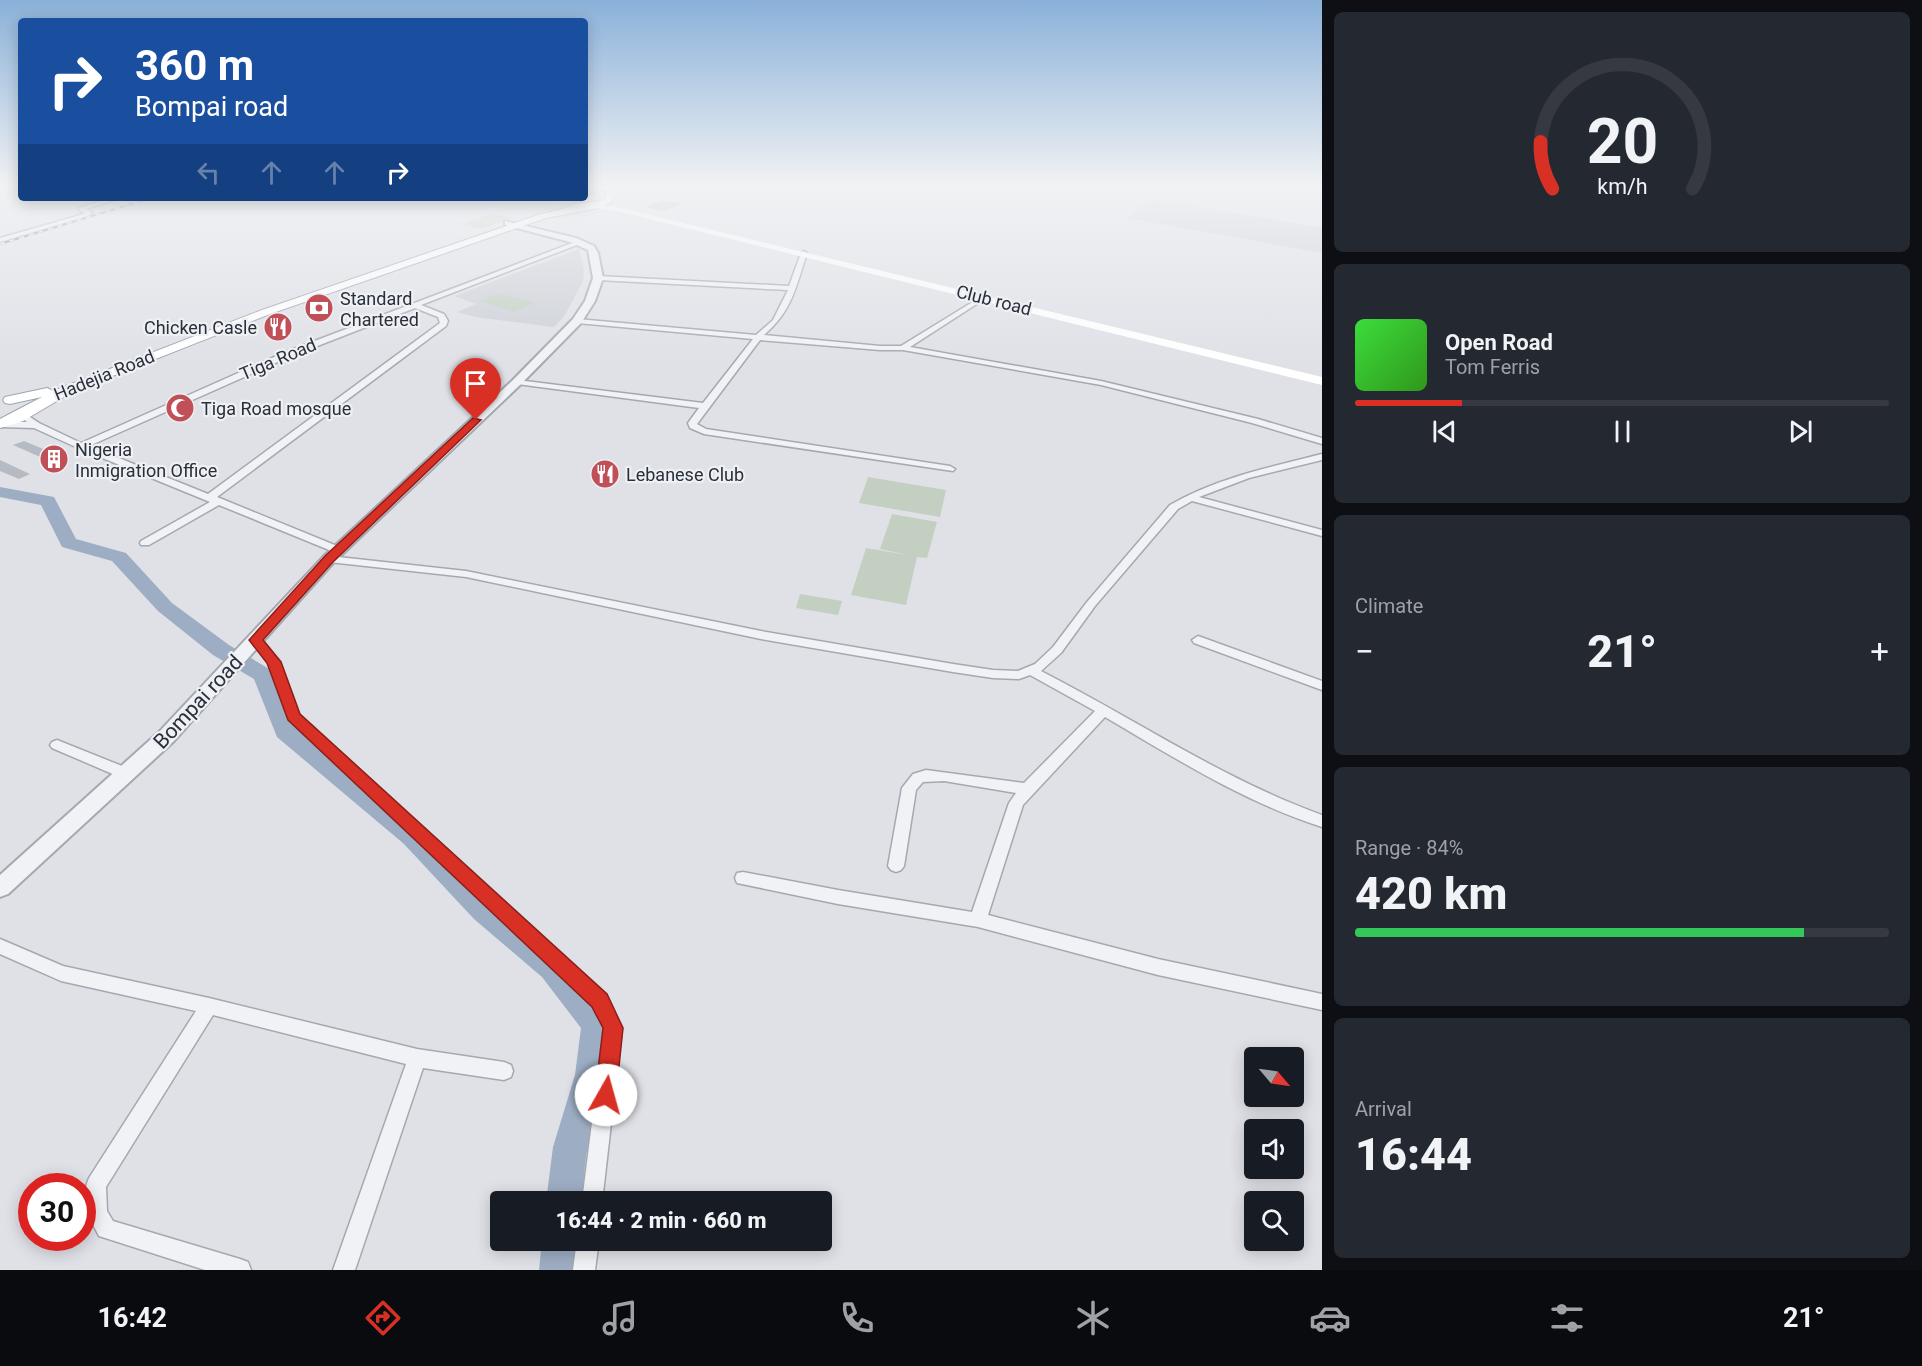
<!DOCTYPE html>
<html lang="en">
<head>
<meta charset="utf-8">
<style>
	body { margin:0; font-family:Roboto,sans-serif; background:#242831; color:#f1f3f6; height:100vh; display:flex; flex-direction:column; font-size:22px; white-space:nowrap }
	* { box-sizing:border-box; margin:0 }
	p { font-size:20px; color:#9ea1a6 }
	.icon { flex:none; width:33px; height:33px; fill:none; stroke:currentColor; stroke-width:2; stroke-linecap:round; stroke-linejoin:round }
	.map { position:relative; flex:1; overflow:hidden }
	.sheet { display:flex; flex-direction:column; gap:12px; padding:12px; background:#0d0f14; width:600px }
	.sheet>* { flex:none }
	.top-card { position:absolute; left:18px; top:18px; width:570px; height:183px; border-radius:6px; box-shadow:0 3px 15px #0003; background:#1a4fa0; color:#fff; overflow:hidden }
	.needle { width:39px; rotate:119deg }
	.buttons { position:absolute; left:1244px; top:1047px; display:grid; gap:12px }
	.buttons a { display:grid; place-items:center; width:60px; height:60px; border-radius:6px; background:#171b24; box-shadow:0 3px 15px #0003; font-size:30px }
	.speed { position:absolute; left:18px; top:1173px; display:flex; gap:12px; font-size:30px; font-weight:700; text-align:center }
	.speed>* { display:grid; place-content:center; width:78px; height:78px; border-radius:50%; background:#171b24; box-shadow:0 3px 15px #0003; line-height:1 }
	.speed .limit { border:9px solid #d22; background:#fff; color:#111 }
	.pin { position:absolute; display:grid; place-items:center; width:51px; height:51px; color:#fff; margin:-62px -26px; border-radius:50% 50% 50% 0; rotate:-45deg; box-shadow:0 0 6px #0007 }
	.pin .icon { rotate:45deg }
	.me { position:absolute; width:66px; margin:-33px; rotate:7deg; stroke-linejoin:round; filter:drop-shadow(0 0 4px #0008) }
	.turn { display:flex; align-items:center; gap:21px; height:126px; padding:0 18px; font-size:27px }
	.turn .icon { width:78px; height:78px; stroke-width:2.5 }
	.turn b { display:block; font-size:42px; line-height:51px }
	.lanes { display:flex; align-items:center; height:57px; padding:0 18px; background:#0003; justify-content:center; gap:30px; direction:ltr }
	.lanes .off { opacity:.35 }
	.big { font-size:45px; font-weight:800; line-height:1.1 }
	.sheet .widget { flex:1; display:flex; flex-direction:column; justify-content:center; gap:9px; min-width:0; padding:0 21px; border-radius:9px; background:#242831 }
	.sheet .dial { align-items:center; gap:0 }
	.dial svg { height:156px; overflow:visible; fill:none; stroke:#363941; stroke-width:7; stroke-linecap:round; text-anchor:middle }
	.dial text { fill:#f1f3f6; stroke:none }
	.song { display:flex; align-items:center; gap:18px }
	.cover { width:72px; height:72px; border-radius:9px; background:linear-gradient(135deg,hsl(120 70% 55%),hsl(110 70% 35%)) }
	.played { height:6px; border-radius:3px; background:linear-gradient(90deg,#d93025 20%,#363941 20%) }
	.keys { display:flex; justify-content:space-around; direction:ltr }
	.heat { display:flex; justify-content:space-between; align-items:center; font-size:33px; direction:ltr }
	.charge { height:9px; border-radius:4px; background:linear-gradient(90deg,#34c759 84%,#363941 0) }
	.trip { position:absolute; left:490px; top:1191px; width:342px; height:60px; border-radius:6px; background:#171b24; box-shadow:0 3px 15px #0003; font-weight:800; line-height:60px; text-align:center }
	.tabs { display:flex; height:96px; justify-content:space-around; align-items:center; background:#090b0e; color:#9ea1a6 }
	.tabs .icon { width:42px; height:42px }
	.tabs .active { color:#d93025 }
	.tabs b { font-size:27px; color:#f1f3f6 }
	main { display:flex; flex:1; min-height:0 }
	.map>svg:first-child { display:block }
	.built { fill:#cdd0d8 }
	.green { fill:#c3d0c1 }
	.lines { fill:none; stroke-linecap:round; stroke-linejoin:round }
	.river { fill:#9dadc3; fill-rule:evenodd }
	.building { fill:#b6bac3 }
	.minor-casing { stroke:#a5a8b0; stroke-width:3 }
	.tertiary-casing { stroke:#a5a8b0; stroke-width:4 }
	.primary-casing { stroke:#9fa5b1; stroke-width:2 }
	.minor { fill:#f1f2f5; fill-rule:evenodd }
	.tertiary { fill:#f1f2f5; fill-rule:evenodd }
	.secondary { fill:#fff; fill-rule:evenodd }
	.primary { fill:#fff; fill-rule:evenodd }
	.rail-casing { stroke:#7a808f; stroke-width:2 }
	.rail { stroke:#eef0f4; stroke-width:1.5; stroke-dasharray:5; stroke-linecap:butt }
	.route { fill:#d93025; stroke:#8d1f18; stroke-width:1.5 }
	.labels { text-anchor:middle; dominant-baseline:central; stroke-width:4.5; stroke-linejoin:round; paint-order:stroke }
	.far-poi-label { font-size:18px; fill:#292f3c; stroke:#eef0f4; text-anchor:start }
	.far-street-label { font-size:18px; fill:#292f3c; stroke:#eef0f4 }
	.street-label { font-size:21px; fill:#292f3c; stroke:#eef0f4 }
</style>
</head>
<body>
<main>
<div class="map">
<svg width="1322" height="1270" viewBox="0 0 1322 1270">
	<rect width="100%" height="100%" fill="#dfe1e7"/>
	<g class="built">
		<polygon points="1153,199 1322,228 1322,253 1126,218"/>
		<polygon points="579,249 584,269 583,281 565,315 554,327 475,317 457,312 476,304 454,296"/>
	</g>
	<g class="green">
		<polygon points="492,214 512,218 481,229 461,224"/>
		<polygon points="500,293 534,303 514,312 480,301"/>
		<polygon points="868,477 946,490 940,517 859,503"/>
		<polygon points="892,514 937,522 927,558 917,557 906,605 851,595 866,548 908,555 880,549"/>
		<polygon points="800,594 842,601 838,615 796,608"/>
	</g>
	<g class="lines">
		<g class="river">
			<path d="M0 487 54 497 76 539 126 553 172 603 229 645 271 670 295 726 422 830 494 901 564 959 608 1014C623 1046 595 1111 588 1146 584 1164 584 1183 582 1202H546L553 1147 575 1075 581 1028 542 977 474 919 404 844 277 737 254 679 213 655 158 611 112 561 62 547 41 505 0 497Z"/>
			<polygon points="542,1240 580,1240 577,1270 539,1270"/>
		</g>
	</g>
	<g class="building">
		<polygon points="662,200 678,203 681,204 664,211 646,207"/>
		<polygon points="24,441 65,458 54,463 13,445"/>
		<polygon points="0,460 30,474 19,479 0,471"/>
	</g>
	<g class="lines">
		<g class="minor-casing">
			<g id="minor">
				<polygon points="111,198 120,198 86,209 92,212 88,216 0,242 0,238 84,214 85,213 79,210 79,208"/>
				<path d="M580 240 582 243 421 305 444 314 448 321 446 326 217 497 342 548 343 550 342 552H334L219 505 149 545H141L140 543 141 541 210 502 78 448 34 428 0 427V421L27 422 20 416 24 413 39 423 81 443 283 353ZM415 308 438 317 440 323 208 494 89 446 289 357Z"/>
				<path d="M804 251 807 253C796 287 792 311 764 335L880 346H901L984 295 987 297 986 298 910 347 1101 381 1258 419 1322 438V444L1252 423 1101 385 903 350H880L760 340 697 424 706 429 950 466 955 469 953 471 704 434 690 428 688 423 699 408 517 384 513 382 517 380 703 403 753 339 577 323 573 321 577 319 756 335 773 320 788 290 598 280 595 278 598 276 789 286 801 253Z"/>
				<path d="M1322 454V460L1249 478 1199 497 1322 530V536L1192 501 1178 509 1095 606 1061 653 1041 671C1135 719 1222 779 1322 815V827C1244 802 1175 758 1105 717L1023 805 988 915 1158 959 1322 994V1010L1158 975 978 927 838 904 737 883 735 878 737 873 743 872 838 890 972 912 1009 803 1016 793 944 781 923 782 916 790 904 866 901 870 896 872 891 870 888 866 902 788 913 774 926 770 1024 783 1095 711 1030 675 1019 679 993 678 953 672 761 639 466 577 329 562 324 559 329 556 466 571 761 631 953 664 993 670 1018 671 1035 664 1053 647 1087 602 1170 505C1217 478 1270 467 1322 454Z"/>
				<polygon points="256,636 260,637 280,662 299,714 606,994 622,1028 602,1202 582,1202 604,1028 594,1006 288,719 268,663 250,640"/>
				<polygon points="1198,636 1322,681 1322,690 1194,643 1192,640"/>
				<polygon points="57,740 132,770 134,774 132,778 127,779 122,778 52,748 50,745 52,742"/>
				<path d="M0 939 63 966 209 998 417 1049 504 1062 511 1065 513 1071 511 1077 504 1080 423 1068 355 1270H333L406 1064 213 1015 106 1187 107 1211 113 1221 240 1259 248 1262 251 1270H205L99 1236C89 1218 80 1198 89 1178L196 1011 61 981 0 954Z"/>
				<polygon points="577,1240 599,1240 595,1270 573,1270"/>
			</g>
		</g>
		<g class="tertiary-casing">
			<polygon id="tertiary" points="505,221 576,238 594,246 598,253 603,278 595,301 581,323 521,384 334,562 174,741 8,894 0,897 0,875 160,731 324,556 513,380 573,319 585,301 593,278 588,250 570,242 505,225"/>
		</g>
		<g class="primary-casing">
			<path id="primary" d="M604 185H633L614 194 612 202 599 208 546 218 270 314 72 392 23 421 0 428V419L42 397 10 404 5 403 3 400 5 397 47 388 53 391 262 310 541 214C553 211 563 210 572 205 578 201 594 204 605 199L607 191 613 188 585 195V189Z"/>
		</g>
		<use href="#minor" class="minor"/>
		<use href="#tertiary" class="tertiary"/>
		<g class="secondary">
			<polygon points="549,198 558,198 560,201 553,203"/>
			<polygon points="593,204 617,207 1322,377 1322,385 617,211 596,208 593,208"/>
		</g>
		<use href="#primary" class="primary"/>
		<g class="rail-casing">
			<polyline id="rail" points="0,244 151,198"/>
		</g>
		<use href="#rail" class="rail"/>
	</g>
	<linearGradient id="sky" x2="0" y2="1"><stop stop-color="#8ab1d9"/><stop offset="0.51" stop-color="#f1f2f4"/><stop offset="1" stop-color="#f1f2f4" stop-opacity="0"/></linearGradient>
	<rect width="1322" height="363" fill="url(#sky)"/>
	<polygon class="route" points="473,418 481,420 333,562 263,640 281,662 300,714 607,994 623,1028 616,1095 613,1103 606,1106 598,1103 595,1095 603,1028 592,1007 288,720 267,663 249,640 325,556"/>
	<defs>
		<g id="bank-disc" transform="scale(1.5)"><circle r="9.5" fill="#c14f58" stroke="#eef0f4"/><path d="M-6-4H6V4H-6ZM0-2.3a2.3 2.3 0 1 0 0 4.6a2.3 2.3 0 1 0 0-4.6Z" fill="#fff"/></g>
		<g id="restaurant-disc" transform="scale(1.5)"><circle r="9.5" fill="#c14f58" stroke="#eef0f4"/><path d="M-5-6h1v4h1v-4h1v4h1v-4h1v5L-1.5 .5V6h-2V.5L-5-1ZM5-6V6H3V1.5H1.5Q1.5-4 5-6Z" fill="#fff"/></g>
		<g id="mosque-disc" transform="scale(1.5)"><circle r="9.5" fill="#c14f58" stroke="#eef0f4"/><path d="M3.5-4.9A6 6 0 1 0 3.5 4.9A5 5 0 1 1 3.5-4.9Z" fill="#fff"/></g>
		<g id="building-disc" transform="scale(1.5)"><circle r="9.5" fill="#c14f58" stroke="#eef0f4"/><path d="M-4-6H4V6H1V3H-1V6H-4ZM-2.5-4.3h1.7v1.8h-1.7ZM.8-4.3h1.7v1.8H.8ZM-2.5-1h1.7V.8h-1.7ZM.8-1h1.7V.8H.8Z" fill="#fff"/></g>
	</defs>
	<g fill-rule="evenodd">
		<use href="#bank-disc" x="319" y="308"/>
		<use href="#restaurant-disc" x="278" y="327"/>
		<use href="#mosque-disc" x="180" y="408"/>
		<use href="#building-disc" x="54" y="459"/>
		<use href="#restaurant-disc" x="605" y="474"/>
	</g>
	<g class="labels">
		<g class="far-poi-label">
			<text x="340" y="298">Standard<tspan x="340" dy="21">Chartered</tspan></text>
			<text x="257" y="327" text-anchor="end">Chicken Casle</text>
			<text x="201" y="408">Tiga Road mosque</text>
			<text x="75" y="449">Nigeria<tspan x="75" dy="21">Inmigration Office</tspan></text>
			<text x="626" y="474">Lebanese Club</text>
		</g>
		<g class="far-street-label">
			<text transform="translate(994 300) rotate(14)">Club road</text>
			<text transform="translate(278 359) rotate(-23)">Tiga Road</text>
			<text transform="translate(104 375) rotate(-22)">Hadejia Road</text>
		</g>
		<g class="street-label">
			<text transform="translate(198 702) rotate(-47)">Bompai road</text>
		</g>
	</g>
</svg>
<div class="buttons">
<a><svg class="needle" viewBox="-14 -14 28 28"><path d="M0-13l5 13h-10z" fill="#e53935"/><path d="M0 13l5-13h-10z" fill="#9ea1a6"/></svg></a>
<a><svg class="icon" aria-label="sound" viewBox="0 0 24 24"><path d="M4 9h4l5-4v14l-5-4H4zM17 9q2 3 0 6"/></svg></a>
<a><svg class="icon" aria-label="search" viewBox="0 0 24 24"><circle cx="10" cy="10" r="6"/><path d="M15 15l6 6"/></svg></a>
</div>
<div class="speed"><div class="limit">30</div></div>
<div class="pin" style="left:476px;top:420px;background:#d93025"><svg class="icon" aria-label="arrive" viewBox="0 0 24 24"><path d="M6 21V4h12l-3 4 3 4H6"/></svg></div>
<svg class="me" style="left:606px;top:1095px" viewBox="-20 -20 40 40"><circle r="19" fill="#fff"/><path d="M0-13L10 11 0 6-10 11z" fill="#d93025"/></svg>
<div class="trip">16:44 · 2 min · 660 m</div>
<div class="top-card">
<div class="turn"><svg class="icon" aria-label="right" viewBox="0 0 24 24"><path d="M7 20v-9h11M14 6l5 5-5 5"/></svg><div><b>360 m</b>Bompai road</div></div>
<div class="lanes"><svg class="icon off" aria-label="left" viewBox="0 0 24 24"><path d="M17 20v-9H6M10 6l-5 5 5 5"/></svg><svg class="icon off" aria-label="ahead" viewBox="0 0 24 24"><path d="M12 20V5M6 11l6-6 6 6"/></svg><svg class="icon off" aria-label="ahead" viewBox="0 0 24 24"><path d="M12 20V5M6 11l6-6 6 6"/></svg><svg class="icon" aria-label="right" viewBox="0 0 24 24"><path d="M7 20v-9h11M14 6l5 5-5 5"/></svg></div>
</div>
</div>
<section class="sheet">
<div class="widget dial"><svg viewBox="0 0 100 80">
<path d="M14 69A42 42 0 1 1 86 69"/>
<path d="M14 69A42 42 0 0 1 8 45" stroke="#d93025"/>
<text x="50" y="56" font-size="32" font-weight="700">20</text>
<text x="50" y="72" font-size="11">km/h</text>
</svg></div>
<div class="widget">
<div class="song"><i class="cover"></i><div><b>Open Road</b><p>Tom Ferris</p></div></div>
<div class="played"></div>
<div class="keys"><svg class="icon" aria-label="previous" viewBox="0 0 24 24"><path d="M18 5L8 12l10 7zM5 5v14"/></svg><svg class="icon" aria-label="pause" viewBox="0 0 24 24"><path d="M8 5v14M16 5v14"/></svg><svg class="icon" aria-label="next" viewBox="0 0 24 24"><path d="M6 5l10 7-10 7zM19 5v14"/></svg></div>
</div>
<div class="widget"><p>Climate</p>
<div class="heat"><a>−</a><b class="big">21°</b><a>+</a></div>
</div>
<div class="widget"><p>Range · 84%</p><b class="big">420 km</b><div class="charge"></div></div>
<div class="widget"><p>Arrival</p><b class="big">16:44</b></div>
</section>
</main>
<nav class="tabs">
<b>16:42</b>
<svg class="icon active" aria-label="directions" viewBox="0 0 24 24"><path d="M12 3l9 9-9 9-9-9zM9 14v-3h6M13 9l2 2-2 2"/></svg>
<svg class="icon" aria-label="music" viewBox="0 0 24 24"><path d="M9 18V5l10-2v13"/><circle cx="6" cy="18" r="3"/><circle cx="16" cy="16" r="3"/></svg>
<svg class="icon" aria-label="phone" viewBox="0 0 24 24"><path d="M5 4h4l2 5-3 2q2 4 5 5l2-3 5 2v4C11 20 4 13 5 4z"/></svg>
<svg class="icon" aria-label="climate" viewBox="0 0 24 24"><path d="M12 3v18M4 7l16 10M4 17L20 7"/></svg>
<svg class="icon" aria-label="car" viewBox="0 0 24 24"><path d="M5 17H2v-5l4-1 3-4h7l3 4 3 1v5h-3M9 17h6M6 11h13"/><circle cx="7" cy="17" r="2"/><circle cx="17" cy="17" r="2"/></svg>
<svg class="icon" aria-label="filters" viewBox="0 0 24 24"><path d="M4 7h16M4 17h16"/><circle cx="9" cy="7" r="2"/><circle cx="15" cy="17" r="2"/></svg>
<b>21°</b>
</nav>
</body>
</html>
